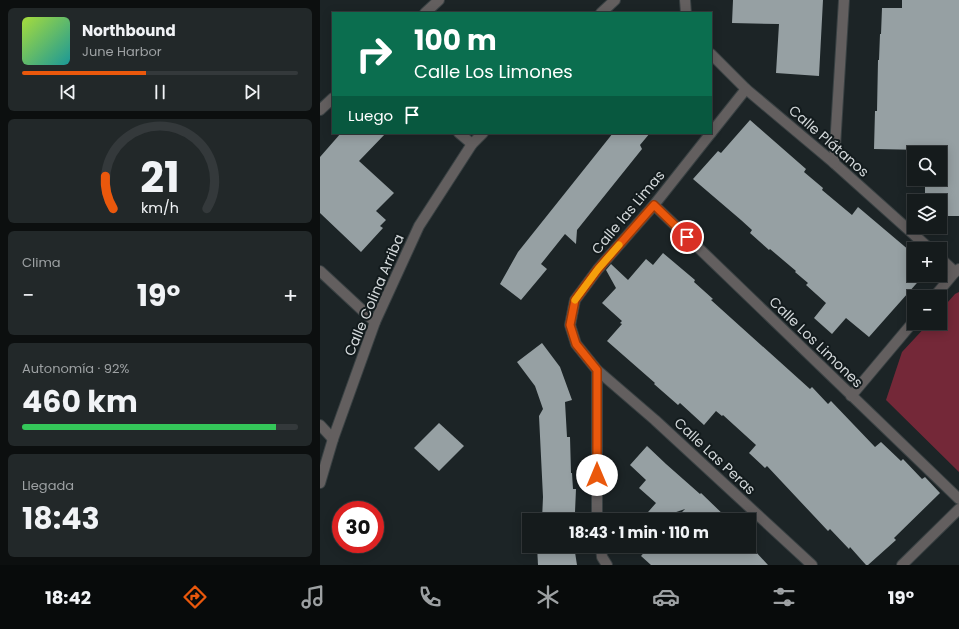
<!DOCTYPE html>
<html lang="es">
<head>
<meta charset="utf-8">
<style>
	body { margin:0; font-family:Poppins,sans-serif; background:#222829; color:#f1f3f6; height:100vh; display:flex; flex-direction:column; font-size:15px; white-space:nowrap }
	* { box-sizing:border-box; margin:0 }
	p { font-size:13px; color:#9da1a3 }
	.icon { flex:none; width:22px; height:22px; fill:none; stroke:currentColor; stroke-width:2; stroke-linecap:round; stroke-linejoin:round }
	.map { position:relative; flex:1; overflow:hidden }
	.details { display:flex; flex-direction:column; gap:8px; padding:8px; background:#0c0f0f; width:320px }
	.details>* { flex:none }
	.top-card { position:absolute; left:12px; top:12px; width:380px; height:122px; border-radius:0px; box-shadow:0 2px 10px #0003,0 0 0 1px #34393b; background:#0b6e4f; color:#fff; overflow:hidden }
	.fabs { position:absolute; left:587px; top:146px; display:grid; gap:8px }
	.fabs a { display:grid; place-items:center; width:40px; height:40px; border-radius:0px; background:#151b1c; box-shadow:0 2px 10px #0003,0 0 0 1px #34393b; font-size:20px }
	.speed { position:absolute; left:12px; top:501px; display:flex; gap:8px; font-size:20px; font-weight:700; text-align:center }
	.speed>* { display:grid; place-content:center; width:52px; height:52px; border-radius:50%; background:#151b1c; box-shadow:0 2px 10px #0003,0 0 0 1px #34393b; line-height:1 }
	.speed .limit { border:6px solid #d22; background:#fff; color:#111 }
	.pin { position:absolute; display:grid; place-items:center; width:34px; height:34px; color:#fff; margin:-17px; border:2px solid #fff; border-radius:50%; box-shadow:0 1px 4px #0007 }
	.me { position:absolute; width:44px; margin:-22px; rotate:0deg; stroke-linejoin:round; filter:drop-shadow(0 0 3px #0008) }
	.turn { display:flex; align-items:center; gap:14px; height:84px; padding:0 16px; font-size:18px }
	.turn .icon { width:52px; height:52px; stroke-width:2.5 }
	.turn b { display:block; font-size:28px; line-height:34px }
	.then { display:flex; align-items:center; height:38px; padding:0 16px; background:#0003; gap:8px; font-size:15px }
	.big { font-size:30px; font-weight:700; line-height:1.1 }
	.details .card { flex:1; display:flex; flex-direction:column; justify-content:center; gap:6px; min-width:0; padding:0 14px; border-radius:6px; background:#222829 }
	.details .dial { align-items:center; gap:0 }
	.dial svg { height:104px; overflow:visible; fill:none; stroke:#34393b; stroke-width:7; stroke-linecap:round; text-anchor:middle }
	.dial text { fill:#f1f3f6; stroke:none }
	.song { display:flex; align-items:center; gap:12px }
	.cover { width:48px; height:48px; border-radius:6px; background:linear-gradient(135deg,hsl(80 70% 55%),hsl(180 70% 35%)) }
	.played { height:4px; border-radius:2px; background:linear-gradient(90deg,#ea580c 45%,#34393b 45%) }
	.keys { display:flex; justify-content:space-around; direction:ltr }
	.heat { display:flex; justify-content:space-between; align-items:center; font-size:22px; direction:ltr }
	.charge { height:6px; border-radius:3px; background:linear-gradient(90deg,#34c759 92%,#34393b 0) }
	.trip { position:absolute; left:202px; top:513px; width:234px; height:40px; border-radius:0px; background:#151b1c; box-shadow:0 2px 10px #0003,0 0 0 1px #34393b; font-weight:700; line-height:40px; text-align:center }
	.menu { display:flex; height:64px; justify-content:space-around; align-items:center; background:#080b0b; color:#9da1a3 }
	.menu .icon { width:28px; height:28px }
	.menu .current { color:#ea580c }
	.menu b { font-size:18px; color:#f1f3f6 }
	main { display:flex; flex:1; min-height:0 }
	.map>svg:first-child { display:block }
	.green { fill:#742838 }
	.building { fill:#96a0a3 }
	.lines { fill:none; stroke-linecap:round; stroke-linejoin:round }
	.minor-casing { stroke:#394143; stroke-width:12 }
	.minor { stroke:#635f5f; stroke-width:10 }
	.route-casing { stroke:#983908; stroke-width:10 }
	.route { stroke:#ea580c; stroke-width:7 }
	.slow { stroke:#f59e0b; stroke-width:7 }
	.labels { text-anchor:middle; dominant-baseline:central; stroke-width:4; stroke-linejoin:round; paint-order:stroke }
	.street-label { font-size:14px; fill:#d3d8da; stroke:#131b1d }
</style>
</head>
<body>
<main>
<section class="details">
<div class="card">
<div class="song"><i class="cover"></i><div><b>Northbound</b><p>June Harbor</p></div></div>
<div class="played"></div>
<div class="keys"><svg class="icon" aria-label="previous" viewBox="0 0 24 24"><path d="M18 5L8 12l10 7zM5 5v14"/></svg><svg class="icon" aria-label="pause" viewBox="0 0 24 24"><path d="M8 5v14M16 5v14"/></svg><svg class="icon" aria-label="next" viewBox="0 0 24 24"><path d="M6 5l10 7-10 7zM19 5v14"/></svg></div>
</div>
<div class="card dial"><svg viewBox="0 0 100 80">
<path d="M14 69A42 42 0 1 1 86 69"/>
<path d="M14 69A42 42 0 0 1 8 44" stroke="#ea580c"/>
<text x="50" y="56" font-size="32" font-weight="700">21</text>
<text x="50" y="72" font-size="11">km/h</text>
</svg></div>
<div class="card"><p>Clima</p>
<div class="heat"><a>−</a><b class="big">19°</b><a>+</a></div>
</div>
<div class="card"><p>Autonomía · 92%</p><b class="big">460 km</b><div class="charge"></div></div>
<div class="card"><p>Llegada</p><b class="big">18:43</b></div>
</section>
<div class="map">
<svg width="639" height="565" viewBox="0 0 639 565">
	<rect width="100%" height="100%" fill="#1c2426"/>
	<polygon class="green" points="639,292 639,472 566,400 582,352 609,323 620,323 620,311 635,294"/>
	<g class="building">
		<polygon points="413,0 503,0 499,76 456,73 459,24 412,23"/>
		<polygon points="582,0 639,0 639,216 620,216 620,201 605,201 605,179 620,179 620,153 605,153 605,150 554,149 555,111 557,111 558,60 559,60 560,34 561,34 562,8 582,8"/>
		<polygon points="430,120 486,169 484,172 503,188 502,190 532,215 538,207 590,251 593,247 594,249 594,275 604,275 549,337 526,318 512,334 494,318 506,303 486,285 488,283 475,272 476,271 450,249 449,250 430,233 432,230 421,220 373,179 398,151 401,153"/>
		<polygon points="21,133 66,133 39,161 74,193 56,211 66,220 60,226 63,228 41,252 0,213 0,157"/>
		<polygon points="293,133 330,133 320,145 322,149 257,230 256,244 245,234 221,264 227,269 201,300 180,284 198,252"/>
		<polygon points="343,253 375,280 374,282 393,299 391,300 490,389 492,387 508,404 511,401 555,447 561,442 581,461 583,459 602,479 605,477 620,493 574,538 576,540 548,565 546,565 530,547 529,549 510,529 508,531 447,466 445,468 429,453 436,445 403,415 402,416 396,411 384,425 360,403 358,405 334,384 335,383 287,341 302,324 300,323 302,321 282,303 296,288 286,270 291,264 308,280 326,259 333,265"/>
		<polygon points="222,343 240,367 252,400 245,402 247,437 250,437 251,473 252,473 253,489 256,489 255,512 250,512 250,520 222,520 223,497 219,416 223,409 215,386 197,362"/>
		<polygon points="119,423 144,446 119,471 94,448"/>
		<polygon points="327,446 346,464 380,494 381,493 409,520 354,520 365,509 333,520 321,520 336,503 319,488 326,480 310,465"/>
		<polygon points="429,542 437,550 435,551 448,565 331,565 321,556 330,546 429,546"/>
		<polygon points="217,546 254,546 257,565 218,565"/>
	</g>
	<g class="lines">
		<g class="minor-casing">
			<g id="minor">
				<polyline points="365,0 366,13"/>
				<polyline points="105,13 119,0"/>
				<polyline points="281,13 295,0"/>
				<polyline points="391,54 426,89 514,163 610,249"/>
				<polyline points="0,110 13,98"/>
				<polyline points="139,133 152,144"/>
				<polyline points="391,133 426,89"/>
				<polyline points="514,163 524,0"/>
				<polyline points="334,205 639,499"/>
				<polyline points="620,258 635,272"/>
				<polyline points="0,271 55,322"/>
				<polyline points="614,297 635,272 639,269"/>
				<polyline points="277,370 335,420 492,565"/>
				<polyline points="531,396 594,321"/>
				<polyline points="0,425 13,439"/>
				<polyline points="0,483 13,439 55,322 99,226 152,144 163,133"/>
				<polyline points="277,520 277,370 256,344 250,325 255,300 278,269 334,205 391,133"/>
				<polyline points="281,546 282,557 287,565"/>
				<polyline points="582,565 639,509"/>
			</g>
		</g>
		<use href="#minor" class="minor"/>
	</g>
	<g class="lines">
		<g class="route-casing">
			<polyline id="route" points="277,475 277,370 256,344 250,325 255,300 278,269 334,205 367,237"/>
		</g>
		<use href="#route" class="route"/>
		<polyline class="slow" points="255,300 278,269 299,245"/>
	</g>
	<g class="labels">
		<g class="street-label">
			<text transform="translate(509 141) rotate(41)">Calle Plátanos</text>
			<text transform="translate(308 212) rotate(-50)">Calle las Limas</text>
			<text transform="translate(54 295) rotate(-67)">Calle Colina Arriba</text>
			<text transform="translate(496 342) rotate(44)">Calle Los Limones</text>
			<text transform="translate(395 456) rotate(43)">Calle Las Peras</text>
		</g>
	</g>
</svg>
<div class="fabs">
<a><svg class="icon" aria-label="search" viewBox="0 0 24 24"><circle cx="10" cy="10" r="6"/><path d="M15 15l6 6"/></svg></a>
<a><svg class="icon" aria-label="layers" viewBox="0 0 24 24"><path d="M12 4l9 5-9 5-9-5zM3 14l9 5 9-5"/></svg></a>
<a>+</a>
<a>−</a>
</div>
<div class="speed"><div class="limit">30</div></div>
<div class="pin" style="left:367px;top:237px;background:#d93025"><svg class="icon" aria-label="arrive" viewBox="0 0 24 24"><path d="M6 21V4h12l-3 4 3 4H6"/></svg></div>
<svg class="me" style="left:277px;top:475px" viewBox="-20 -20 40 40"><circle r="19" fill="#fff"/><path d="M0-13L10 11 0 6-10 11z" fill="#ea580c"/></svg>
<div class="trip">18:43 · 1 min · 110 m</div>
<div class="top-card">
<div class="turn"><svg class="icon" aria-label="right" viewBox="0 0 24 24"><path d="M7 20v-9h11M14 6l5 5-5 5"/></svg><div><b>100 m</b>Calle Los Limones</div></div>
<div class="then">Luego<svg class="icon" aria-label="arrive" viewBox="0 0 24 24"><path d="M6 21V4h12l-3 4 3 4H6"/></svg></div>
</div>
</div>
</main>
<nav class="menu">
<b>18:42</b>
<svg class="icon current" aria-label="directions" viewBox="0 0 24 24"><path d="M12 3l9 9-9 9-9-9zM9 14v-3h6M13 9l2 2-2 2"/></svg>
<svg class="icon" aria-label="music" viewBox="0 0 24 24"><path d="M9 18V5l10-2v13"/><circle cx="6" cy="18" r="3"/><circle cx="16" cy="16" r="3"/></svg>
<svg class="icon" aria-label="phone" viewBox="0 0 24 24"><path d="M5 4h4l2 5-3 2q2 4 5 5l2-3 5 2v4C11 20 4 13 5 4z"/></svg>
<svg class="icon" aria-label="climate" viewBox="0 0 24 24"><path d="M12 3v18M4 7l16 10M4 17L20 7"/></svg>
<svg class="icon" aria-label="car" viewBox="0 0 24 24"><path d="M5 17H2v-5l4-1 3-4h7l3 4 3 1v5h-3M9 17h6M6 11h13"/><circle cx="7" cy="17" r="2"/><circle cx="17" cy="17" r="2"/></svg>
<svg class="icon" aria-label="filters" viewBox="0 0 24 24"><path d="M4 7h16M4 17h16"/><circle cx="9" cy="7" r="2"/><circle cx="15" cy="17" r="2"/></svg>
<b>19°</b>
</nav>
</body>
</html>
